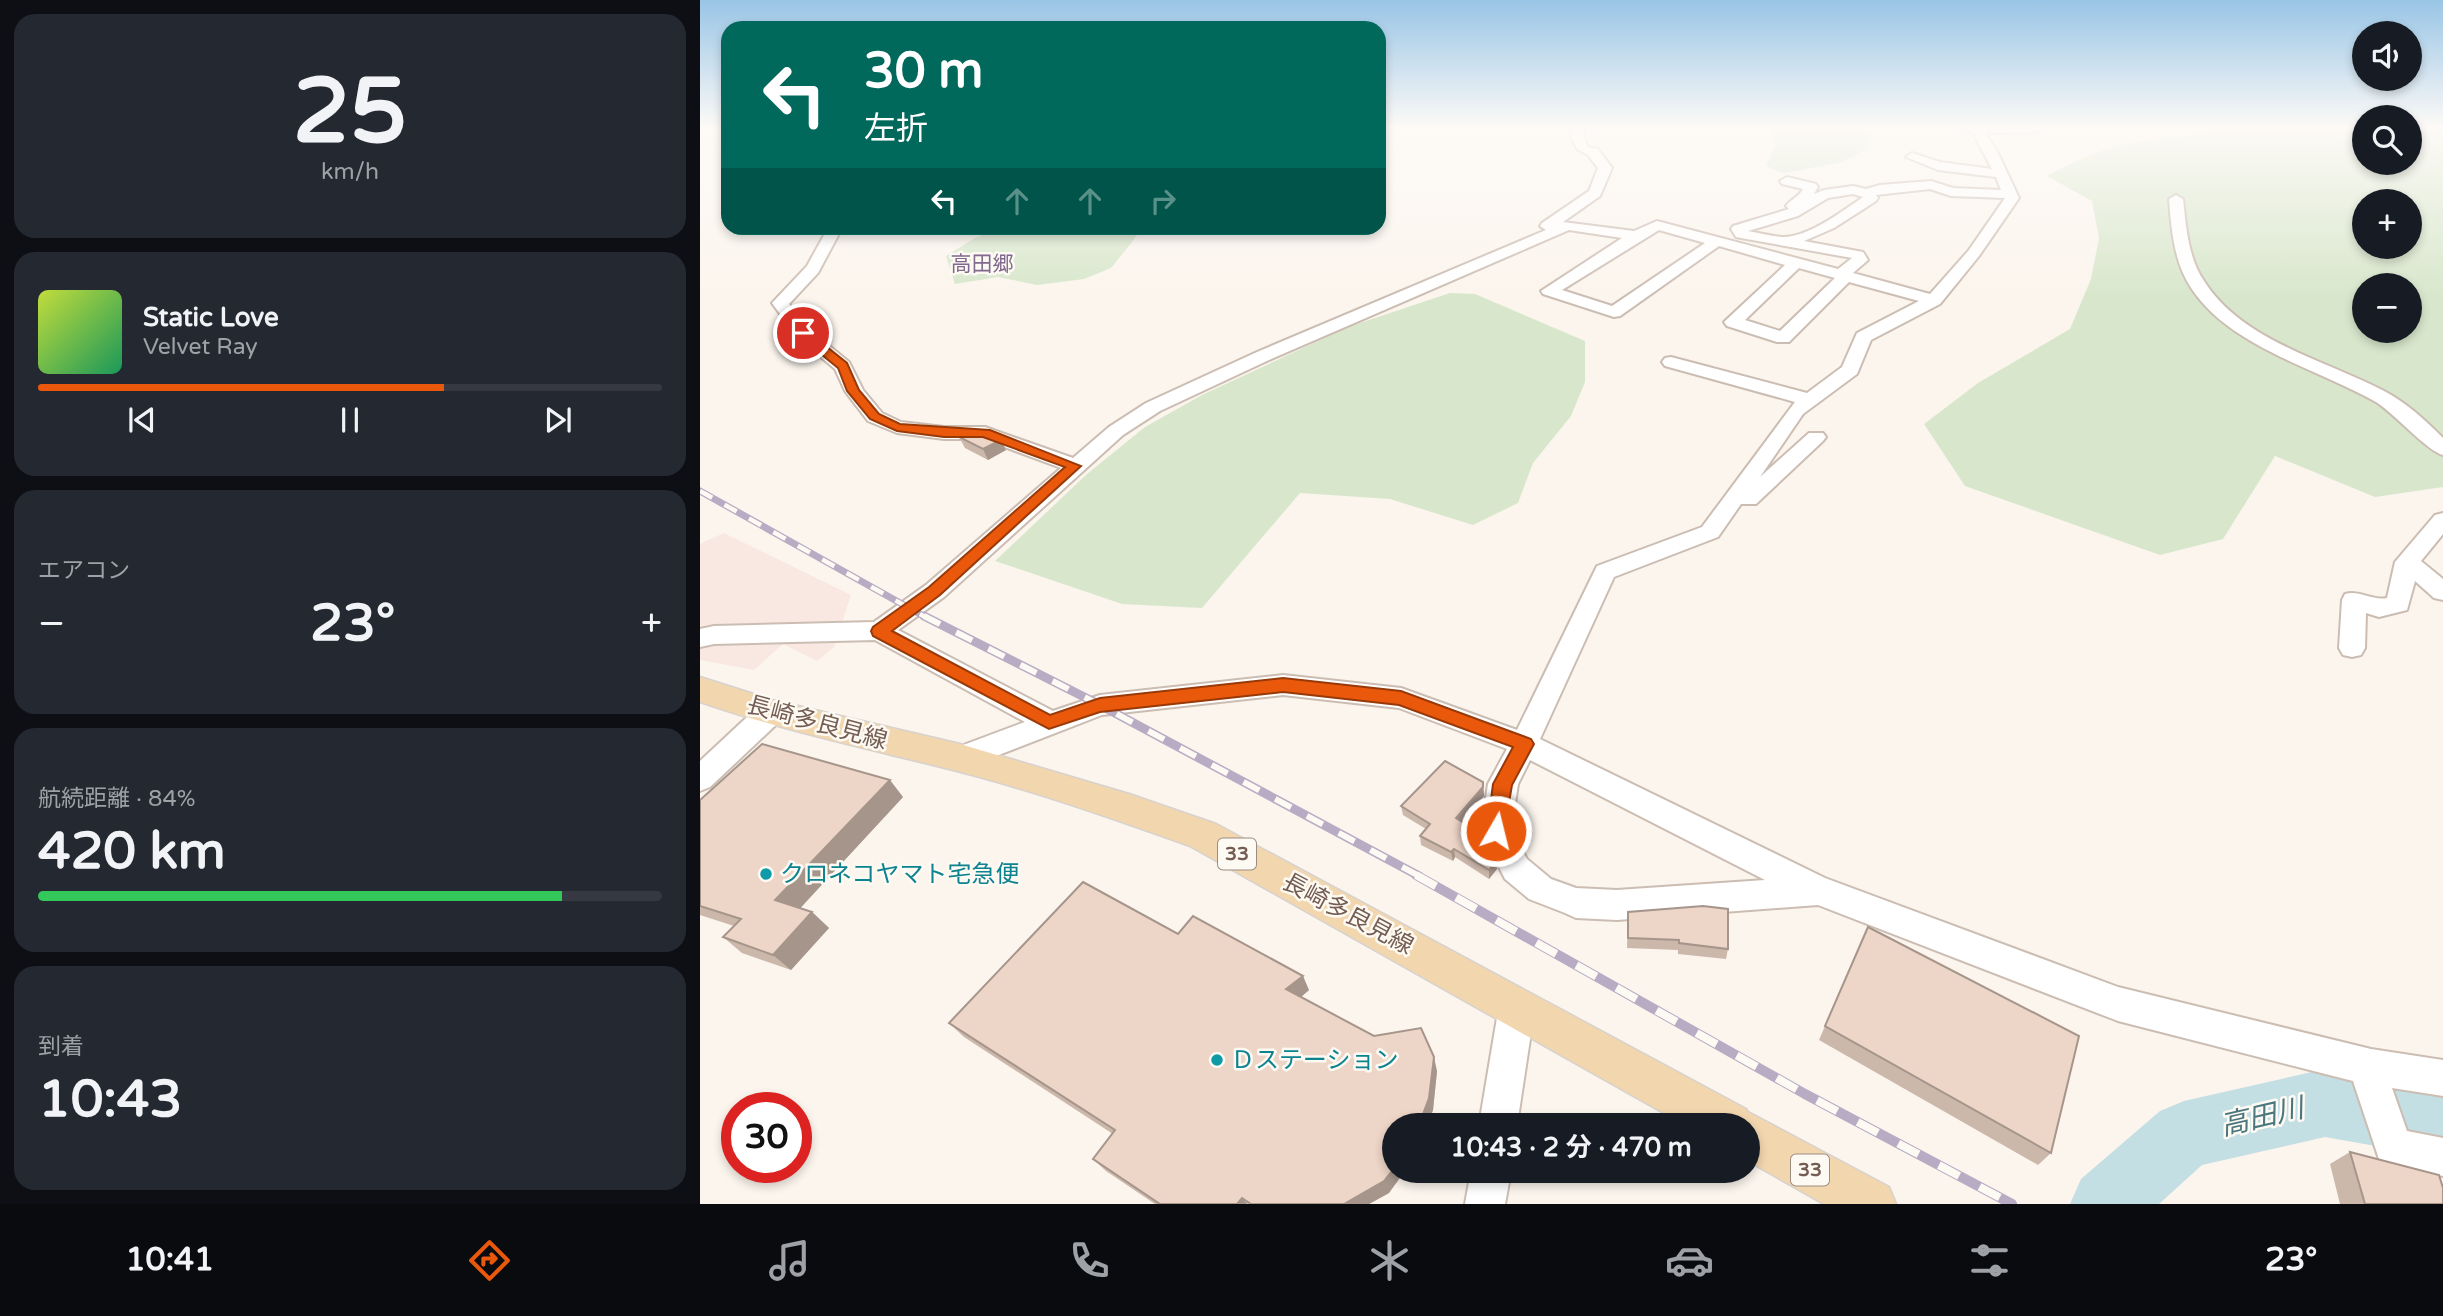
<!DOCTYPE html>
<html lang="ja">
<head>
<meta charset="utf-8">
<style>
	body { margin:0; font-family:"Varela Round","Noto Sans JP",sans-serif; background:#242831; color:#f1f3f6; height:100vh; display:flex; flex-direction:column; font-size:26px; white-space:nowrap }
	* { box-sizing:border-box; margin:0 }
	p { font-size:23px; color:#9ea1a6 }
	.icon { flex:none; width:38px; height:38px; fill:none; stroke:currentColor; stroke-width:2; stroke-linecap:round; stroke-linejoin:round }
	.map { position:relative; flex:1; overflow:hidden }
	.sheet { display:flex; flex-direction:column; gap:14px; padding:14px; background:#0d0f14; width:700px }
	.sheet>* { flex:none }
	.guide { position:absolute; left:21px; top:21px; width:665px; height:214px; border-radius:21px; box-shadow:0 4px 10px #0003; background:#00695c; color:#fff; overflow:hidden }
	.tools { position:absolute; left:1652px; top:21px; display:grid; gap:14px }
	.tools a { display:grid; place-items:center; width:70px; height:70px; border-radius:50%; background:#171b24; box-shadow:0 4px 10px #0003; font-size:35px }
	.speed { position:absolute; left:21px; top:1092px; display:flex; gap:14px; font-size:35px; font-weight:700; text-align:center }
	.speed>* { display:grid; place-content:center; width:91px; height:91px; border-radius:50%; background:#171b24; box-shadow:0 4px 10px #0003; line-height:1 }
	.speed .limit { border:10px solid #d22; background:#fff; color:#111 }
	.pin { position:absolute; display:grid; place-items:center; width:60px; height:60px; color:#fff; margin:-30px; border:4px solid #fff; border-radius:50%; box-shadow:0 2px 7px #0007 }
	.me { position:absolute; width:77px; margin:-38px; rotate:8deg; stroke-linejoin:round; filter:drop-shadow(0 0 5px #0008) }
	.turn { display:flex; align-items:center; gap:24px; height:147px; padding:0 28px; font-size:32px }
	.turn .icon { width:91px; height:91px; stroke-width:2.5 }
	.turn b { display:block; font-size:49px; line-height:60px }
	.lanes { display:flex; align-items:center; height:66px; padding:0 28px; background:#0003; justify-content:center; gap:35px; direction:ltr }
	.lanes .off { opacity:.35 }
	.big { font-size:52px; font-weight:700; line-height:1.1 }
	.sheet .tile { flex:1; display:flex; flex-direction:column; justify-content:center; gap:10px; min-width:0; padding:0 24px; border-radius:21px; background:#242831 }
	.sheet .dial { align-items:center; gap:0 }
	.dial b { font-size:91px; line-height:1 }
	.song { display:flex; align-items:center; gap:21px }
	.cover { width:84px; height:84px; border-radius:10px; background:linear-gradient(135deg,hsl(70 70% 55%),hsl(150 70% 35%)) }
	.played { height:7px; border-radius:4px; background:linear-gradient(90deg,#ea580c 65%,#363941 65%) }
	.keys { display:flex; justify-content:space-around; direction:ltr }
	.heat { display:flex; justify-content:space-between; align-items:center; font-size:38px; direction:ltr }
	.charge { height:10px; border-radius:5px; background:linear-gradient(90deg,#34c759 84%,#363941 0) }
	.trip { position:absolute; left:682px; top:1113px; width:378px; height:70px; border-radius:35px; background:#171b24; box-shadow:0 4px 10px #0003; font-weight:700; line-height:70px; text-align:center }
	.dock { display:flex; height:112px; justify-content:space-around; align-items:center; background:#090b0e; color:#9ea1a6 }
	.dock .icon { width:49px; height:49px }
	.dock .current { color:#ea580c }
	.dock b { font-size:32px; color:#f1f3f6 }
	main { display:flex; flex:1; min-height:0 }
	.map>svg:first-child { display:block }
	.commercial { fill:#f9e8e2 }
	.green { fill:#d8e7cc; fill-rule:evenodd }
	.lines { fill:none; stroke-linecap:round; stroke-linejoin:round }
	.river { fill:#c3dfe3; fill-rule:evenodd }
	.minor-casing { stroke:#ccbdb3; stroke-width:4 }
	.major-casing { stroke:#d8d2cf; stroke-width:3 }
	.minor { fill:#fff; fill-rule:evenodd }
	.major { fill:#f1d6ae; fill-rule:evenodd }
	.rail-far2-casing { stroke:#b8abc4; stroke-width:7 }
	.rail-far1-casing { stroke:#b8abc4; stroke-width:9 }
	.rail-casing { stroke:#b8abc4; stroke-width:10 }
	.rail-far2 { stroke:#fdf9f3; stroke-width:4.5; stroke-dasharray:14; stroke-linecap:butt }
	.rail-far1 { stroke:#fdf9f3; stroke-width:6; stroke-dasharray:18; stroke-linecap:butt }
	.rail { stroke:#fdf9f3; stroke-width:8; stroke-dasharray:23; stroke-linecap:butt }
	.wall { fill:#ccb7ab }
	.shaded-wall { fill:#a6958b }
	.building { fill:#edd5c7; stroke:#a6958b; stroke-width:2 }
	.route { fill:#ea580c; stroke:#983908; stroke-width:2 }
	.culture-dot { fill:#0f9aa8; stroke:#fdf9f3; stroke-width:2.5 }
	.labels { text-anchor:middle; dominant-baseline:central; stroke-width:5; stroke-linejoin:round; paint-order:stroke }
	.shield { fill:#fdf9f3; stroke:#9d8c82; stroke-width:2 }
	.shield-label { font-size:19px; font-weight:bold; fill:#745d52 }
	.far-quarter-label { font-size:21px; fill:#816a8e; stroke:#fdf9f3 }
	.near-street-label { font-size:24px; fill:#745d52; stroke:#fdf9f3 }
	.near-culture-label { font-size:24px; fill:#0d838f; stroke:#fdf9f3; text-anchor:start }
	.near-water-label { font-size:28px; font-style:italic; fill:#4a767d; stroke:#fdf9f3 }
</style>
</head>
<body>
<main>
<section class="sheet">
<div class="tile dial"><b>25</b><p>km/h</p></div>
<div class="tile">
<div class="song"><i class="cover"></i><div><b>Static Love</b><p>Velvet Ray</p></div></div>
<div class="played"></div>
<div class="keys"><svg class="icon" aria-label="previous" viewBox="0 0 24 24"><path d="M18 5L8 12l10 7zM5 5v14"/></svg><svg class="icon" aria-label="pause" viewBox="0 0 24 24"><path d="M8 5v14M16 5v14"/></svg><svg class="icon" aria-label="next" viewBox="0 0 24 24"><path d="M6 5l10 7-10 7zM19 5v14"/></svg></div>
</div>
<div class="tile"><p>エアコン</p>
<div class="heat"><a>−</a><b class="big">23°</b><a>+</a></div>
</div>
<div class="tile"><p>航続距離 · 84%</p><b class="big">420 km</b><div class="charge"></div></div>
<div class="tile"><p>到着</p><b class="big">10:43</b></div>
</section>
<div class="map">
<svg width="1743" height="1204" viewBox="0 0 1743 1204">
	<rect width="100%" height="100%" fill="#fbf5ed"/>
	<polygon class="commercial" points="24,533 151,595 134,647 117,661 83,644 54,670 0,660 0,544"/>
	<g class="green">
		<polygon points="1070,128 1169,128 1171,136 1166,149 1143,162 1084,173 1066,166 1075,146"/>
		<path d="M1509 128H1664V163H1710V128H1743V487L1675 497 1575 456 1523 539 1460 555 1265 486 1224 424 1278 383 1370 329 1391 279 1399 238 1392 201 1347 176C1371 163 1396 151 1423 145 1450 138 1478 138 1505 133ZM1664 201H1710V247H1664ZM1664 285H1710V331H1664Z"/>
		<polygon points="299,228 441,228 432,242 411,268 384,279 337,285 298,277 255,284 246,256 275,238"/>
		<polygon points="750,293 775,294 885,341 885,382 871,416 833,463 818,503 773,525 690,499 600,493 502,608 422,604 295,561 387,474 445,427 502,395 648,327"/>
	</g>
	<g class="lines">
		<polygon class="river" points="1625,1069 1743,1090 1743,1158 1625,1137 1502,1165 1459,1204 1370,1204 1381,1179 1460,1111 1484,1101"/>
		<g class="minor-casing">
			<g id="minor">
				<path d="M873 128H885L883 136 888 147 898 149 912 168 900 196 863 222 934 231 957 221 1138 269 1152 258 1041 238 1036 237 1031 229 1033 226 1089 209 1086 206C1091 199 1099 197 1103 189L1082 184 1080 181 1087 177 1116 184 1118 187 1114 194 1124 190 1153 186 1166 189 1180 185 1231 181 1253 188 1301 190 1296 177 1238 170 1206 157 1212 153 1240 162 1292 169 1273 133 1263 128H1342L1336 132 1285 133 1297 151 1319 198 1279 256 1240 304 1171 340 1157 374 1103 414 1060 477 1109 433H1123L1126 437 1123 441 1056 504H1041L1018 537 914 577 840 739 1125 878 1418 987 1671 1049 1743 1060V1096L1692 1088 1707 1131 1743 1138V1176L1694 1167 1680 1162 1653 1081 1418 1021 1118 905 917 920 876 918 865 913 829 899 805 879 781 831 788 784 807 749 699 708 583 695 402 715 260 770 250 766 246 758 250 750 325 722 175 640 14 644 0 647V629L14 626 174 622 226 585 361 468 283 439H244L197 433 168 421 145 391 135 369 97 337 72 303 107 266 128 228H142L118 273 89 304 109 329 149 362 163 390 182 413 201 422 244 427H285L373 458 409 427 446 403 557 352 846 230 840 226 842 223 889 191 898 168 888 155 877 149 871 136ZM1230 189 1251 196 1305 198 1269 250 1230 294 1153 273 1168 260 1163 252 1104 241 1134 228 1176 201 1178 198 1176 195ZM1153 194 1163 197C1143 211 1107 238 1082 237 1071 236 1059 233 1048 231L1098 216 1128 198ZM869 230 922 238 841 291 843 294 914 317 920 316 1019 246 1085 265 1024 322 1027 326 1077 342H1089L1149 282 1219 301 1157 333 1142 367 1107 393 971 357 965 358 962 362 965 366 1095 402 1002 527 897 566 817 730 701 688 583 675 400 695 353 711 198 630 244 597 423 435 460 411 569 360ZM959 230 1005 243 912 306 862 290ZM1099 268 1135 278 1080 331 1045 320ZM830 760 1065 880 917 890 876 888 851 879 827 859 811 830 818 784Z"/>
				<path d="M1476 195 1483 199C1486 226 1488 258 1504 281 1542 341 1625 360 1684 391 1707 403 1725 420 1743 438V455C1727 451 1695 414 1676 402 1614 366 1515 344 1483 273 1473 250 1471 224 1469 199Z"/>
				<path d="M1743 513V534L1721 561 1743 579V600L1734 598 1715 581 1707 610 1679 617 1666 613 1665 648 1661 655 1652 657 1643 655 1639 648 1642 600 1645 594C1660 590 1672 601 1687 598L1695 562 1735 515Z"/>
				<polygon points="70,702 80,705 84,713 80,721 10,787 0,791 0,761 60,705"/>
				<polygon points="817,989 829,994 835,1006 817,1125 779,1125 799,1006 805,994"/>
				<polygon points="771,1171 811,1171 805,1204 765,1204"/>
			</g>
		</g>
		<g class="major-casing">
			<path id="major" d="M0 677 72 700 260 744 429 794 516 824 1046 1109 1048 1112 1189 1187 1196 1204H1124L1048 1161V1125H985L490 846C414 819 335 791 257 771 170 749 84 731 0 702Z"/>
		</g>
		<use href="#minor" class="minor"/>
		<use href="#major" class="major"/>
		<g class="rail-far2-casing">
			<polyline id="rail-far2" points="0,491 227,618"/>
		</g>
		<g class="rail-far1-casing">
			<polyline id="rail-far1" points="224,616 400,705 719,876"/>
		</g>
		<g class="rail-casing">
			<polyline id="rail" points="716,875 1105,1094 1312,1204"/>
		</g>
		<use href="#rail-far2" class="rail-far2"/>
		<use href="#rail-far1" class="rail-far1"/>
		<use href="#rail" class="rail"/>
	</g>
	<g class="wall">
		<polygon points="259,437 306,450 288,460 265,448"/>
		<polygon points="783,782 784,796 762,822 797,869 789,879 755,857 753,861 721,845 720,836 726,829 703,815 701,806"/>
		<polygon points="203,797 100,908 112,912 129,928 91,970 42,953 23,937 34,926 0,915 0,800"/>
		<polygon points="928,912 1028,949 1026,959 978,954 978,950 927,948"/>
		<polygon points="1168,927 1351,1153 1338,1165 1119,1040"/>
		<polygon points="478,934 609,990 601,997 737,1071 733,1110 689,1193 669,1204 455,1204 406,1171 393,1159 413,1134 264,1037 249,1023"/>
		<polygon points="1650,1152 1743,1204 1640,1204 1630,1164"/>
	</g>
	<g class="shaded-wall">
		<polygon points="301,440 306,450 288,460 283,449"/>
		<polygon points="190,780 203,797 93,916 75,900"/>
		<polygon points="783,782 784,796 757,827 756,818"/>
		<polygon points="754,849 755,857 753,861 751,852"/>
		<polygon points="796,861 797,869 789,879 789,870"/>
		<polygon points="112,912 129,928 91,970 73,955"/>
		<polygon points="603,976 609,990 593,1004 586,989"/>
		<polygon points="734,1057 737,1071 733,1110 728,1125 719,1125"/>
		<polygon points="695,1167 695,1171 705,1171 689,1193 669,1204 644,1204"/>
		<polygon points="542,1198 547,1204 537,1204"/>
	</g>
	<g class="building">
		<polygon points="277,431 301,440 283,449 259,437"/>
		<polygon points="62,744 190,780 75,900 112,912 73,955 23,937 41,919 0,906 0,800"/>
		<polygon points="745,761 783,782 783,787 756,818 784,835 796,861 789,870 754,849 751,852 720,836 730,824 701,806"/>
		<polygon points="383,882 478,934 493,916 603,976 586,989 674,1036 721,1028 734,1057 729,1098 719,1125 695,1125 695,1167 684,1181 644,1204 551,1204 542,1198 537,1204 460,1204 393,1159 415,1130 249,1023"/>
		<polygon points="1003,906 1028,909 1028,949 979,943 979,940 928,938 928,912"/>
		<polygon points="1168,927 1379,1036 1351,1153 1125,1026"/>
		<polygon points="1650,1152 1739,1175 1743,1188 1743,1204 1665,1204"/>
	</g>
	<linearGradient id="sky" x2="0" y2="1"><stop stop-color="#99c5e6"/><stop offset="0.43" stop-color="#fdfaf7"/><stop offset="1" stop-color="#fdfaf7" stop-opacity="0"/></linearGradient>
	<rect width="1743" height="296" fill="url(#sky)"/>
	<polygon class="route" points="99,331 107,331 147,363 159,390 179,414 200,424 290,430 381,466 240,595 192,631 350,715 400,698 583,678 701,691 831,739 834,744 812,785 803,837 796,839 789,837 787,831 793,784 813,747 699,705 583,692 400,712 349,729 173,636 171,631 173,627 229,587 365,467 283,437 244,437 197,431 170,419 147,391 138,368 99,336"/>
	<g class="culture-dot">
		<circle cx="66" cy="874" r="7"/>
		<circle cx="517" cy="1060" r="7"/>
	</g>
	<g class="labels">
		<g class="shield">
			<rect x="518" y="838.5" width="38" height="31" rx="5"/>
			<rect x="1091" y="1154.5" width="38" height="31" rx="5"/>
		</g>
		<g class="shield-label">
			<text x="537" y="854">33</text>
			<text x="1110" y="1170">33</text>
		</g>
		<g class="far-quarter-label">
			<text x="282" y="264">高田郷</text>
		</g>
		<g class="near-street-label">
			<text transform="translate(117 723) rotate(15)">長崎多良見線</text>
			<text transform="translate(648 914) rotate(28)">長崎多良見線</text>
		</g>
		<g class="near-culture-label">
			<text x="80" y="874">クロネコヤマト宅急便</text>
			<text x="531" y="1060">Ｄステーション</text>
		</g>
		<g class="near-water-label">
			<text transform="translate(1562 1117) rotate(-13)">高田川</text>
		</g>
	</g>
</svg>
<div class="tools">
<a><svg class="icon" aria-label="sound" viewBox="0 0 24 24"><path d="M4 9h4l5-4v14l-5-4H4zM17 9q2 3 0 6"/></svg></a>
<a><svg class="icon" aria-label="search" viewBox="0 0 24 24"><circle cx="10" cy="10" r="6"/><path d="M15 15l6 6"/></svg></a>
<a>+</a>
<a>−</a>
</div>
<div class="speed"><div class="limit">30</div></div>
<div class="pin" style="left:103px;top:333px;background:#d93025"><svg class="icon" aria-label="arrive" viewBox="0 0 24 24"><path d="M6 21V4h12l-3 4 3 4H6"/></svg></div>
<svg class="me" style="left:796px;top:831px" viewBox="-20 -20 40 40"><circle r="17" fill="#ea580c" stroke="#fff" stroke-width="3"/><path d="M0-11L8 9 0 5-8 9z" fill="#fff"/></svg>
<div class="trip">10:43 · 2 分 · 470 m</div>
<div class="guide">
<div class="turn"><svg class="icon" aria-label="left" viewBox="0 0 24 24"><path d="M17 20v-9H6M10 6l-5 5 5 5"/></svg><div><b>30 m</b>左折</div></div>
<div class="lanes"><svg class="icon" aria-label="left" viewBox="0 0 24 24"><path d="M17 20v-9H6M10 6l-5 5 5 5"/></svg><svg class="icon off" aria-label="ahead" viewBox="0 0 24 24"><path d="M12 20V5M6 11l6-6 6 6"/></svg><svg class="icon off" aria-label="ahead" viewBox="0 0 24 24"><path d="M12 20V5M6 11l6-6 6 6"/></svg><svg class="icon off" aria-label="right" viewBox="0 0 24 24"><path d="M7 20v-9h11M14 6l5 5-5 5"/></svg></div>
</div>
</div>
</main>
<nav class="dock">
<b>10:41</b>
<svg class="icon current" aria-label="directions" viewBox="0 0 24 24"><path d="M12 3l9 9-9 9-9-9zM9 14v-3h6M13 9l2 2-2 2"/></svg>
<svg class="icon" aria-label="music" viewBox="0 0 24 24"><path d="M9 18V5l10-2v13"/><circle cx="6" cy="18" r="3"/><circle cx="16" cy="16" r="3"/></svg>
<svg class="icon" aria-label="phone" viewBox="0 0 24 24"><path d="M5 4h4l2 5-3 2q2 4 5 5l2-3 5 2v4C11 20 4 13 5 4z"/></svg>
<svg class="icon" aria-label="climate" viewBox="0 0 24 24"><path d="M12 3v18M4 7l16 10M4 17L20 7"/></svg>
<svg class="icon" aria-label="car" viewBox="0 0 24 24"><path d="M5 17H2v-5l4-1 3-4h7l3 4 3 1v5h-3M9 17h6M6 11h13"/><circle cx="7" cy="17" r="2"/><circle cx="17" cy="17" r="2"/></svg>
<svg class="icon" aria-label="filters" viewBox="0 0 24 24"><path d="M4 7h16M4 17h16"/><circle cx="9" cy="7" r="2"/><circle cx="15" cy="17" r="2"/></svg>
<b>23°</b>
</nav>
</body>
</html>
